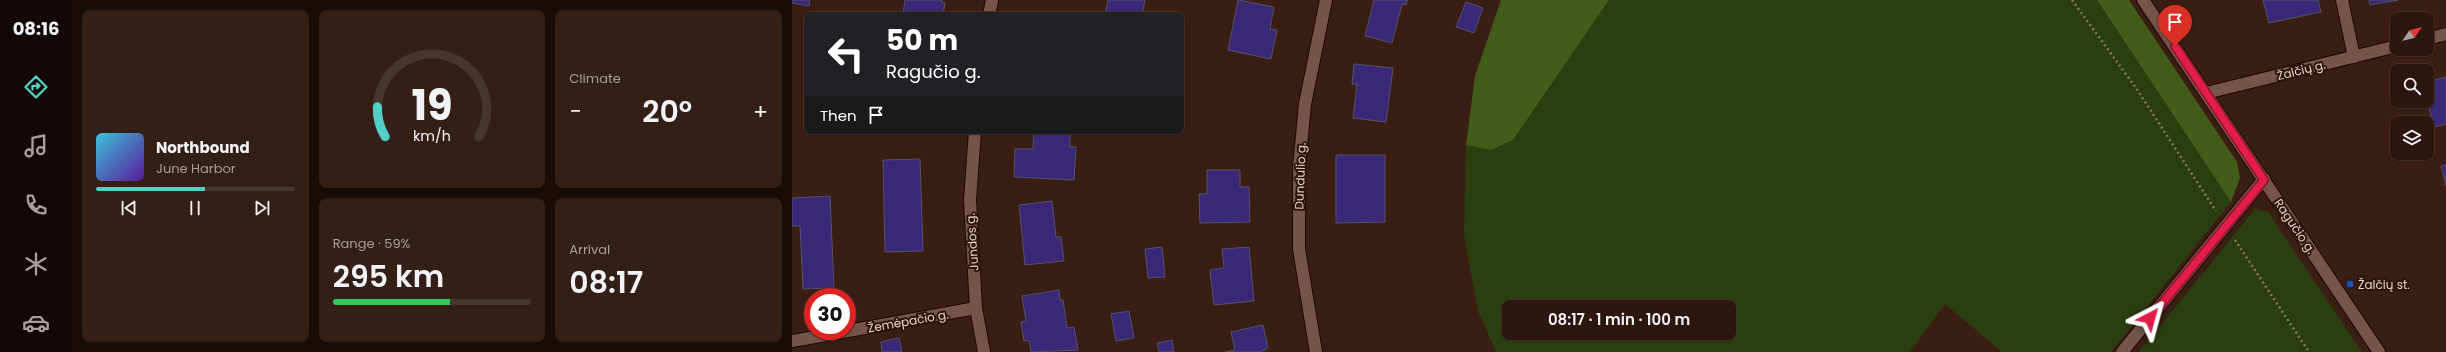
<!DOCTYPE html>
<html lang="en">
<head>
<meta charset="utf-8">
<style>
	body { margin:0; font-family:Poppins,sans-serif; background:#341f17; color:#f1f3f6; height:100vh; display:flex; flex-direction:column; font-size:15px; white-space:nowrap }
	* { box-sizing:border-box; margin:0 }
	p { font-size:13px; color:#a69f9e }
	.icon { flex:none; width:22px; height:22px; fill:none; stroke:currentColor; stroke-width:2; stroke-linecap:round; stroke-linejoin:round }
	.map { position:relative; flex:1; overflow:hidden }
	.panel { display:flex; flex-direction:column; gap:10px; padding:10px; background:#180c08; width:720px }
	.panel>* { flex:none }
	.top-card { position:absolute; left:12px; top:12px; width:380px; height:122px; border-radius:8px; box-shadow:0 1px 3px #0004,0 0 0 1px #48352e; background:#202124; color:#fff; overflow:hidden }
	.needle { width:26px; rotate:55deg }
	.fabs { position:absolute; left:1598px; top:12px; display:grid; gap:8px }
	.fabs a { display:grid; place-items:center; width:44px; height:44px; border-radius:8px; background:#2c160e; box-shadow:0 1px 3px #0004,0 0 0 1px #48352e; font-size:20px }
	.speed { position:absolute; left:12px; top:288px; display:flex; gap:8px; font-size:20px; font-weight:700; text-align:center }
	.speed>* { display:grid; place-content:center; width:52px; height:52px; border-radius:50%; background:#2c160e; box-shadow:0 1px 3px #0004,0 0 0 1px #48352e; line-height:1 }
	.speed .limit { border:6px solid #d22; background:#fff; color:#111 }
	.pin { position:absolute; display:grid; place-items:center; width:34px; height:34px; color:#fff; margin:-41px -17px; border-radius:50% 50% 50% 0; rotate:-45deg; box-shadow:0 0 4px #0007 }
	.pin .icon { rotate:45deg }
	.me { position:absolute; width:44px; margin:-22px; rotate:39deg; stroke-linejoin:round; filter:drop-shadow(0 0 3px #0008) }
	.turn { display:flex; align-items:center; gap:14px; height:84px; padding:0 16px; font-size:18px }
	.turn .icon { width:52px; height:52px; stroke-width:2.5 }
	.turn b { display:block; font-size:28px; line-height:34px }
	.then { display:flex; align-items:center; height:38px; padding:0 16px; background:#0003; gap:8px; font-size:15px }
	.big { font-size:30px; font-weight:600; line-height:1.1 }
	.panel .card { flex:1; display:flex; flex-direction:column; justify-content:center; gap:6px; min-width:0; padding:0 14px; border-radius:8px; background:#341f17 }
	.panel .dial { align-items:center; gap:0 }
	.dial svg { height:104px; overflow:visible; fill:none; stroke:#48352e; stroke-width:7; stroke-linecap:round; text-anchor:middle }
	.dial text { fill:#f1f3f6; stroke:none }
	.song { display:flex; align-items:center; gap:12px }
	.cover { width:48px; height:48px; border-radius:6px; background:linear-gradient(135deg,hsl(190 70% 55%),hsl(270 70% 35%)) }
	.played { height:4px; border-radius:2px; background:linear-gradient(90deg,#55cec5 55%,#48352e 55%) }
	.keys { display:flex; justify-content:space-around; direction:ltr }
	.heat { display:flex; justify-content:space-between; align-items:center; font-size:22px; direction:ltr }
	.charge { height:6px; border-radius:3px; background:linear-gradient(90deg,#34c759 59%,#48352e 0) }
	.panel .tiles { flex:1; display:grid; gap:10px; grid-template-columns:repeat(3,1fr) }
	.card:first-child { grid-row:span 2 }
	.trip { position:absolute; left:710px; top:300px; width:234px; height:40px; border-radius:8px; background:#2c160e; box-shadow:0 1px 3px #0004,0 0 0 1px #48352e; font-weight:600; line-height:40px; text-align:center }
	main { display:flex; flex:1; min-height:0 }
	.tabs { display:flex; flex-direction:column; width:72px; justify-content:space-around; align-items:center; background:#120906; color:#a69f9e }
	.tabs .icon { width:28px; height:28px }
	.tabs .on { color:#55cec5 }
	.tabs b { font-size:18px; color:#f1f3f6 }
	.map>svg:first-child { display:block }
	.green { fill:#2b3e10; fill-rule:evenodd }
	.forest { fill:#415d19 }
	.building { fill:#392875; stroke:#53516e }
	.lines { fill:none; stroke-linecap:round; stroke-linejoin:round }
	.minor-casing { stroke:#1f0701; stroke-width:14 }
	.path { stroke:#8b746a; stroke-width:2.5; stroke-dasharray:2 3; stroke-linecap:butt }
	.minor { stroke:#755549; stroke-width:12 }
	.route-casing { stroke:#92132f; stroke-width:10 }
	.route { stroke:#e11d48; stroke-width:7 }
	.transit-dot { fill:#1a4fb4; stroke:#2f140a; stroke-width:1.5 }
	.labels { text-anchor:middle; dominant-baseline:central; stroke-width:4; stroke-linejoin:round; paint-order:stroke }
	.street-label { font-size:12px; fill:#e5d2ca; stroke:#2f140a }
	.poi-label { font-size:12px; fill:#e5d2ca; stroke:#2f140a; text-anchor:start }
</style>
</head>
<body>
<main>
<nav class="tabs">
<b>08:16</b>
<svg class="icon on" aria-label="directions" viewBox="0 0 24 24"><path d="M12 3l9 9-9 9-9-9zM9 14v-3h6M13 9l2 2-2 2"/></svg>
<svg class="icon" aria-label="music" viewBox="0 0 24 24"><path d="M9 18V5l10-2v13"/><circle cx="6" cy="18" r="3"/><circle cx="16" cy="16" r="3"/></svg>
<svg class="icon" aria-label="phone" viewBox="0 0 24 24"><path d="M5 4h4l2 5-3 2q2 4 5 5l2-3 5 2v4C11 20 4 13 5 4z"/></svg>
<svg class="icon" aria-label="climate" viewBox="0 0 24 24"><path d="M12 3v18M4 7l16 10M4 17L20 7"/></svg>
<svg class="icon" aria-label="car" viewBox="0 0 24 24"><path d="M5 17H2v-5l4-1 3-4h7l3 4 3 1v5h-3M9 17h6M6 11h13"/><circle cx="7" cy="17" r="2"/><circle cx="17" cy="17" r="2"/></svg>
</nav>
<section class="panel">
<div class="tiles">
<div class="card">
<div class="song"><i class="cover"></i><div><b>Northbound</b><p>June Harbor</p></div></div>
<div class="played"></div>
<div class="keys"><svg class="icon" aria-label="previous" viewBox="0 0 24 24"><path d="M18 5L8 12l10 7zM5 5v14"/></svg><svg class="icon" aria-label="pause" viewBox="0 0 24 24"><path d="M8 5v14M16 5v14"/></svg><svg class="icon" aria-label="next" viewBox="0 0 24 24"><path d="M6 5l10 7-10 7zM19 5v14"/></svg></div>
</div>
<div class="card dial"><svg viewBox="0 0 100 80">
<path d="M14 69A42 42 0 1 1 86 69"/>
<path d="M14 69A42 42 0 0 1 8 46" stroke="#55cec5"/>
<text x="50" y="56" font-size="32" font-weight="700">19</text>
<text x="50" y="72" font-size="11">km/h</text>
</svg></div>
<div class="card"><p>Climate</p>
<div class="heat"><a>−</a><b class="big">20°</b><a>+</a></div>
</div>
<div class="card"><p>Range · 59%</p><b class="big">295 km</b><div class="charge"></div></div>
<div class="card"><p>Arrival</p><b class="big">08:17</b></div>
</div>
</section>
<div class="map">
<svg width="1654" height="352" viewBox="0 0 1654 352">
	<rect width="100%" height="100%" fill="#3a1e13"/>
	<g class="green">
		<path d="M817 0H1305L1439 202 1319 352H1210L1153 304 1118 352H704L686 311 672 235 674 145 699 150 721 140ZM717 307H937V333H717Z"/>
		<polygon points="1463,209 1476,212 1570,352 1347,352"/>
	</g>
	<g class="forest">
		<polygon points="709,0 817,0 721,140 699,150 674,145 683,76"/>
		<polygon points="1305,0 1337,0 1445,162 1448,178 1439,202"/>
	</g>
	<g class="building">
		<polygon points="0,0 18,0 17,6 0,3"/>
		<polygon points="113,0 150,0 150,3 153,3 151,15 111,15"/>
		<polygon points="316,0 353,0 350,15 313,14"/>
		<polygon points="446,0 482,7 478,29 485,30 479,59 436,50"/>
		<polygon points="582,0 615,0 614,5 610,4 600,43 573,36"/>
		<polygon points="1471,0 1526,0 1529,12 1477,23"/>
		<polygon points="1577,0 1606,0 1578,5"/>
		<polygon points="674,2 691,8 682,33 664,27"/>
		<polygon points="562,64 601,68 594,122 561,118 565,84 560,84"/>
		<polygon points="1654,77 1654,124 1642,127 1635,99 1635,82"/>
		<polygon points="98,131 142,131 141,134"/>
		<polygon points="242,131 278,131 278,147 284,147 282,180 222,177 223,149 241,149"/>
		<polygon points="544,155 593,155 593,222 544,223"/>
		<polygon points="128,159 131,251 93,252 91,160"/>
		<polygon points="1654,165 1654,186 1649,166"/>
		<polygon points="415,170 448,170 448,187 457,187 458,222 408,223 407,194 415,194"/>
		<polygon points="38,196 42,288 11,289 8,226 0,226 0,198"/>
		<polygon points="260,201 264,237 269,237 272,261 233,265 227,205"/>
		<polygon points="370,247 373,277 356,278 353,249"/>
		<polygon points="457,247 462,301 422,305 418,270 432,268 430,249"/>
		<polygon points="267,290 268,300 271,300 275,328 282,327 286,350 239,352 237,340 232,341 229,322 234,321 230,296"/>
		<polygon points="337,311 342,338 324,341 319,314"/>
		<polygon points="471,325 476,348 468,352 433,352 443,350 439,332"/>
		<polygon points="107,338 110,352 90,352 89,342"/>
		<polygon points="380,340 382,352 367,352 365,343"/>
	</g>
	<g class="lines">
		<g class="minor-casing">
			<g id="minor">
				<polyline points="1351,0 1587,352"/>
				<polyline points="1550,0 1562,57"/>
				<polyline points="197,15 200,0"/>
				<polyline points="1635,39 1654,34"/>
				<polyline points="1414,93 1605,46"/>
				<polyline points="183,131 178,200 184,308 192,352"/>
				<polyline points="0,341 184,308"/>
				<polyline points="524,352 507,249 507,167 513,104 534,0"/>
				<polyline points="1330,352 1472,179"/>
			</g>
		</g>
		<g class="path">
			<polyline points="1280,0 1344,88 1424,211"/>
			<polyline points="1443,240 1517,352"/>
		</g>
		<use href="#minor" class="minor"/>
	</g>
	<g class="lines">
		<g class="route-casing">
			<polyline id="route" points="1358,318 1472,180 1383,46"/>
		</g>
		<use href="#route" class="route"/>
	</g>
	<rect class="transit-dot" x="1554" y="280" width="8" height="8" rx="2"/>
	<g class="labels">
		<g class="street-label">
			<text transform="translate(1509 70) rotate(-14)">Žalčių g.</text>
			<text transform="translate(508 176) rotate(-88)">Dundulio g.</text>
			<text transform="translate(1503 226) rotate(56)">Ragučio g.</text>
			<text transform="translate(180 242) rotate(-94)">Jundos g.</text>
			<text transform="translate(116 321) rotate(-10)">Žemėpačio g.</text>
		</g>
		<g class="poi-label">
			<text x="1566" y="284">Žalčių st.</text>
		</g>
	</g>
</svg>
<div class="fabs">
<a><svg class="needle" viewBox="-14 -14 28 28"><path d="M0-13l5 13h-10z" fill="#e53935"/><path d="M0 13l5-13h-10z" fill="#a69f9e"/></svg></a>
<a><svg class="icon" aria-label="search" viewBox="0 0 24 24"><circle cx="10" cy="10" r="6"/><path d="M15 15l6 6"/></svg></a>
<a><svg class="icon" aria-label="layers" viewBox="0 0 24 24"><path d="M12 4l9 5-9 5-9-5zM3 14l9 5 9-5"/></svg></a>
</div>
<div class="speed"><div class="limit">30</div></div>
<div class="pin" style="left:1383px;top:46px;background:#d93025"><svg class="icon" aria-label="arrive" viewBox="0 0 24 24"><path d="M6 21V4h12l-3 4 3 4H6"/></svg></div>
<svg class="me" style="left:1358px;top:318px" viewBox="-20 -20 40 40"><path d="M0-17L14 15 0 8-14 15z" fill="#e11d48" stroke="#fff" stroke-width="4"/></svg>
<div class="trip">08:17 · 1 min · 100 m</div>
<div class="top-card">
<div class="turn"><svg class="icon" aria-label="left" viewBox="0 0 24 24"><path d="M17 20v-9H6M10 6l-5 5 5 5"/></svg><div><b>50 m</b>Ragučio g.</div></div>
<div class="then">Then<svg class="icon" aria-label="arrive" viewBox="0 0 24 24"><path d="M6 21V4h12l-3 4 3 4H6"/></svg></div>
</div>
</div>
</main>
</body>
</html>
